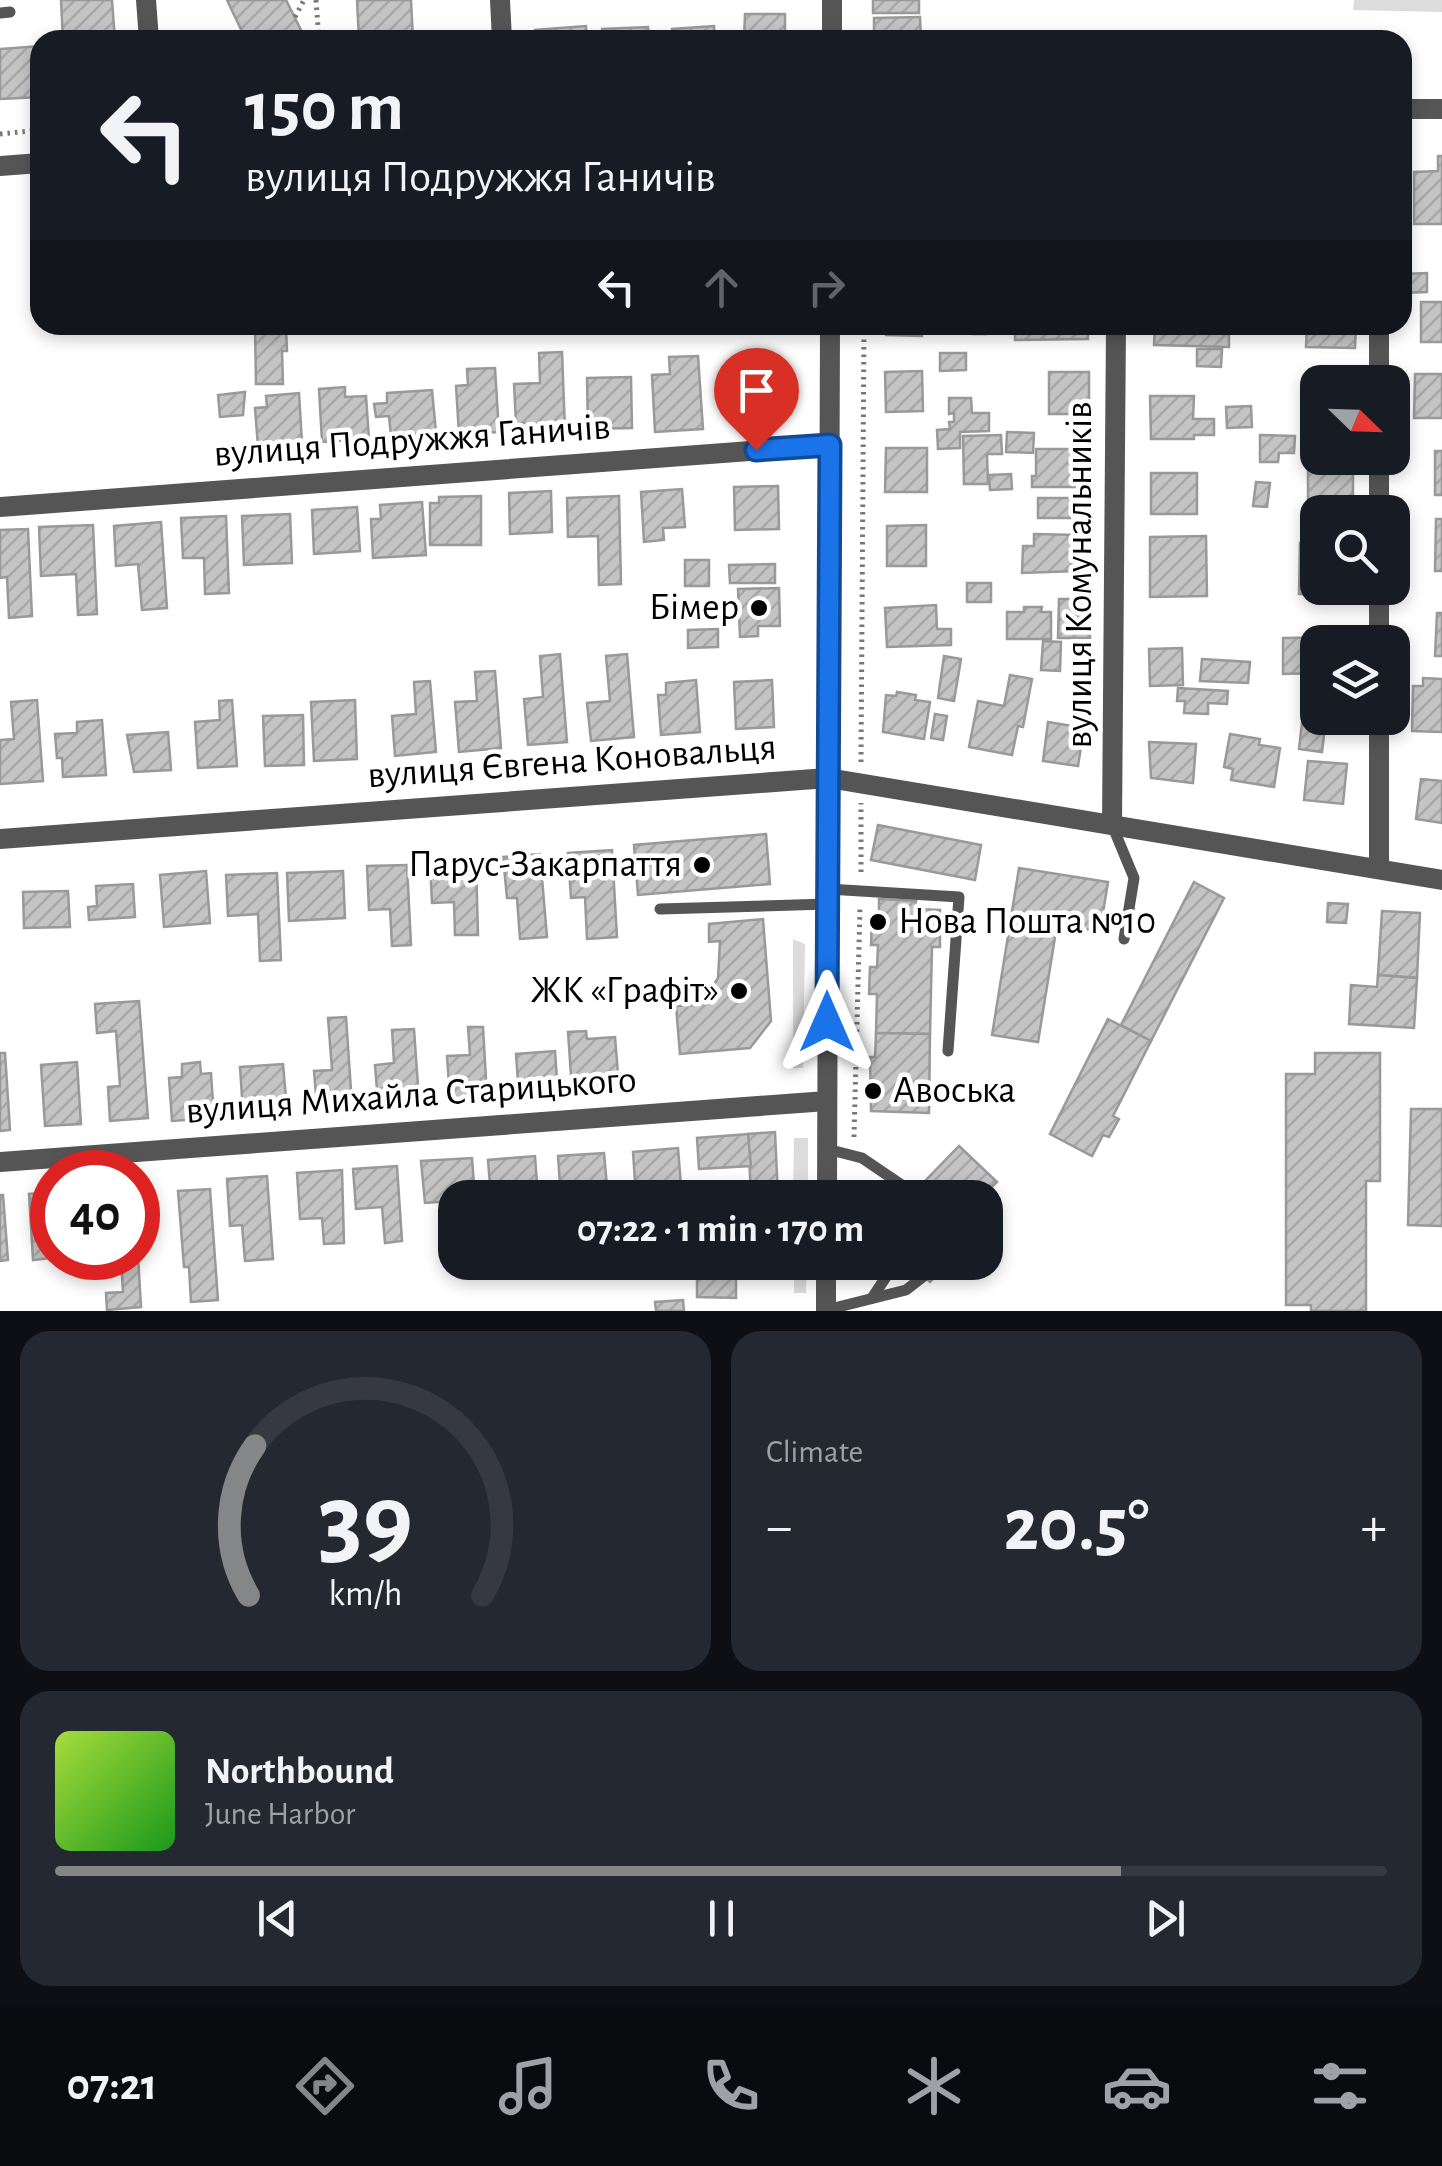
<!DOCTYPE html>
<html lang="en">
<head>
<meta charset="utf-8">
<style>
	body { margin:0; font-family:"Alegreya Sans",sans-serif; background:#242831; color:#f1f3f6; height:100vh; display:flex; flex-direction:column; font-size:38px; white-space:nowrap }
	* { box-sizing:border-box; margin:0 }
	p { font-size:32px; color:#9ea1a6 }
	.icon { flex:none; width:55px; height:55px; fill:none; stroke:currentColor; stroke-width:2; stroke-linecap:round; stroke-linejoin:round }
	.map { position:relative; height:1311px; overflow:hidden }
	.details { display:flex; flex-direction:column; gap:20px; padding:20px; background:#0d0f14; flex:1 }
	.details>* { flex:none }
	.hud { position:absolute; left:30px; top:30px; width:1382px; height:305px; border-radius:30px; box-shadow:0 5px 15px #0003; background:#171b24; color:#f1f3f6; overflow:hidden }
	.needle { width:65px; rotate:113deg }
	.buttons { position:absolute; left:1300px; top:365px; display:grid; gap:20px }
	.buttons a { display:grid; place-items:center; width:110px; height:110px; border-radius:20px; background:#171b24; box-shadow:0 5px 15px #0003; font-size:50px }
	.speed { position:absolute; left:30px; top:1150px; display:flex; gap:20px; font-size:50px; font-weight:700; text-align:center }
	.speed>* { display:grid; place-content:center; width:130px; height:130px; border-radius:50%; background:#171b24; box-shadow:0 5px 15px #0003; line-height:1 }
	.speed .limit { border:15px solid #d22; background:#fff; color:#111 }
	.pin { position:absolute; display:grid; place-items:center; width:85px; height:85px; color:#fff; margin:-102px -42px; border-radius:50% 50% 50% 0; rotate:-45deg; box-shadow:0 0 10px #0007 }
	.pin .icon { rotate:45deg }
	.me { position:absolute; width:110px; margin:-55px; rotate:0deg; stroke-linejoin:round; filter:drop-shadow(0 0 8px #0008) }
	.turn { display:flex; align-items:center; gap:35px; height:210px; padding:0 50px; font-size:45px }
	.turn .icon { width:130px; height:130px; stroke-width:2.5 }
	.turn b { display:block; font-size:70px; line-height:85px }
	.lanes { display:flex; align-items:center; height:95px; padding:0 50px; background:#0003; justify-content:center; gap:50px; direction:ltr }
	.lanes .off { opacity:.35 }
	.big { font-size:75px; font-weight:700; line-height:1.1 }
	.details .card { flex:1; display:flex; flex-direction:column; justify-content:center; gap:15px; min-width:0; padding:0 35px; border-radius:30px; background:#242831 }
	.details .dial { align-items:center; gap:0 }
	.dial svg { height:260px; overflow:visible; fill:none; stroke:#363941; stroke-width:7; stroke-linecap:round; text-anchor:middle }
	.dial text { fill:#f1f3f6; stroke:none }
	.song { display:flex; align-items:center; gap:30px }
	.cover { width:120px; height:120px; border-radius:15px; background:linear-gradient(135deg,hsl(80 70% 55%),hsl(120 70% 35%)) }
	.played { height:10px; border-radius:5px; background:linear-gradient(90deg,#858687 80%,#363941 80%) }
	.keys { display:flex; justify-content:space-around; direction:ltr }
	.heat { display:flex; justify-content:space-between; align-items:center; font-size:55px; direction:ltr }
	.details .tiles { flex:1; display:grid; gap:20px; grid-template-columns:1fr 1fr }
	.card:last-child { grid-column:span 2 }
	.trip { position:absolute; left:438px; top:1180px; width:565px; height:100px; border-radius:30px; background:#171b24; box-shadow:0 5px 15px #0003; font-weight:700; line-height:100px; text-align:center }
	.tab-bar { display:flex; height:160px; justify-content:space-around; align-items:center; background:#090b0e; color:#9ea1a6 }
	.tab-bar .icon { width:70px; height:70px }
	.tab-bar .current { color:#858687 }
	.tab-bar b { font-size:45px; color:#f1f3f6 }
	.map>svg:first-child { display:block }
	.grass { fill:#dcdcdc }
	.building { fill:url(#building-hatch); stroke:#999; stroke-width:2.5 }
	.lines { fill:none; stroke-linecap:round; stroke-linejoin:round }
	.path { stroke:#777; stroke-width:5; stroke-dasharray:2.5 5; stroke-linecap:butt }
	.service { stroke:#555; stroke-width:11 }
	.minor { stroke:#555; stroke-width:20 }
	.tertiary { stroke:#555; stroke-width:20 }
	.route-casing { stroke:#114b97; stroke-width:25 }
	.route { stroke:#1a73e8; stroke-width:18 }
	.poi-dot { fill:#000; stroke:#fff; stroke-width:4 }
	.labels { text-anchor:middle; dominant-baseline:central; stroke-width:9; stroke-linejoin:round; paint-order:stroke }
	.street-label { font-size:38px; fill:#000; stroke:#fff }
	.poi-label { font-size:38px; fill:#000; stroke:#fff; text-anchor:end }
</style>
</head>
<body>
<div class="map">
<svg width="1442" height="1311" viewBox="0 0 1442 1311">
	<defs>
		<pattern id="building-hatch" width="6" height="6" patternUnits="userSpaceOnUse" patternTransform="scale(2.5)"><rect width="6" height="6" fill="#c4c4c4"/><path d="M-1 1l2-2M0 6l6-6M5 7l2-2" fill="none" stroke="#a7a7a7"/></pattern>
	</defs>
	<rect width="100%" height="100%" fill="#fff"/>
	<g class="grass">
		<polygon points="1354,0 1442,0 1442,12 1353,10"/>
		<polygon points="793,939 805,944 803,1068 793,1068"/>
		<polygon points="794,1138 808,1138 808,1197 793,1197"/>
		<polygon points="794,1263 807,1263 806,1293 794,1293"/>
	</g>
	<g class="building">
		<polygon points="61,0 112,0 115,40 63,40"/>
		<polygon points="227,0 286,0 306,40 246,40"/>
		<polygon points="357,0 411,0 413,40 359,40"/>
		<rect x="873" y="0" width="46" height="13"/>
		<polygon points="745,14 785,14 785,40 744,40"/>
		<polygon points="920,17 921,40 874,40 874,18"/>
		<polygon points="586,26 587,40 536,40 535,30"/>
		<polygon points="714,26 715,40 672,40 672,29"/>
		<polygon points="648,27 649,40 602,40 602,29"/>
		<polygon points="40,46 40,97 0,99 0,49"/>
		<polygon points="1438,156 1442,156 1442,224 1414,224 1414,172 1438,171"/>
		<polygon points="1427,273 1427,292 1402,293 1402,274"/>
		<rect x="1421" y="302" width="21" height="40"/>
		<polygon points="886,325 922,325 922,336 886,335"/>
		<rect x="973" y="325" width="13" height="9"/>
		<polygon points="1015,325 1088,325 1088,339 1015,340"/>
		<polygon points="1155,325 1229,325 1229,347 1154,345"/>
		<polygon points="1307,325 1356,325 1355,348 1306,347"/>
		<polygon points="286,328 287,351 282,351 283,384 256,384 255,329"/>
		<polygon points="1197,349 1222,349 1221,367 1197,366"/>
		<polygon points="562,352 565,430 525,432 524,423 516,424 514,384 540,383 539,353"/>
		<polygon points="940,353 966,353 966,370 940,371"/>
		<polygon points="698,356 703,429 655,432 652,375 670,374 669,357"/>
		<polygon points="495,368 499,432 459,434 456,386 468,385 467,369"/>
		<polygon points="922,371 923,411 886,412 885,372"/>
		<rect x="1049" y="372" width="40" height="42"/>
		<polygon points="1415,374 1442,374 1442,418 1414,418"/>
		<polygon points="631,377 632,428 588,429 587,378"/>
		<polygon points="776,378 777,418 737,420 735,380"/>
		<polygon points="345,387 345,397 366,396 369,439 322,442 319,389"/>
		<polygon points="432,390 436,432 391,436 389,416 376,417 374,404 387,403 387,393"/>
		<polygon points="245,392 243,415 220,417 218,395"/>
		<polygon points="299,393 302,443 258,447 255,408 267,407 266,396"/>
		<polygon points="1150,396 1194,396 1193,419 1214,419 1214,435 1194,435 1194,439 1151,439"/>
		<polygon points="949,398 971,398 972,413 989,413 989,431 960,432 960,448 938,449 937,430 950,429 949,422 954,422 954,413 949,414"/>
		<polygon points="1251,406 1252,427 1227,428 1226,407"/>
		<polygon points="1007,432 1034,433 1033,453 1006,452"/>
		<polygon points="1001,435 1002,454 987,454 988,484 964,484 963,436"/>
		<polygon points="1260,435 1295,436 1294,453 1279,453 1278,462 1260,462"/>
		<polygon points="886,448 927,448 927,492 885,492"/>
		<polygon points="1036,449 1090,449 1090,487 1032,487 1032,476 1036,476"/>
		<rect x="1435" y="451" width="7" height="44"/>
		<polygon points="1353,465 1353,512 1308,513 1308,466"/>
		<rect x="1151" y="473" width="46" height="41"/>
		<polygon points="1011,474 1012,489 990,490 989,475"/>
		<polygon points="1256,482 1270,483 1267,507 1253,506"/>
		<polygon points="778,486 779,529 735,530 734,487"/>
		<polygon points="682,489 685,527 663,528 664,540 644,542 641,492"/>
		<polygon points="551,491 552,532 510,534 509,493"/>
		<polygon points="481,496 481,545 430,545 430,503 439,503 439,497"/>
		<polygon points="619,496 621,584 599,585 598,536 568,537 567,498"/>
		<rect x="1038" y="498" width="32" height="20"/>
		<polygon points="422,502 426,555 373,558 371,519 381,519 380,505"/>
		<polygon points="357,507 360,551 314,554 312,510"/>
		<polygon points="290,514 292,563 244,565 242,516"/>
		<polygon points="226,516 229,593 205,594 204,558 183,558 181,518"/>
		<polygon points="1436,519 1442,519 1442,571 1435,571"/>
		<polygon points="161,522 167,608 142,610 138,564 116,566 114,526"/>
		<polygon points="93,525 97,614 78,615 76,574 41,576 39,527"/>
		<polygon points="926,525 926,566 887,566 887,526"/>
		<polygon points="28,529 32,616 9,618 7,577 0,578 0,530"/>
		<polygon points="1034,534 1077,535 1077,571 1022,573 1023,546 1034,546"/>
		<polygon points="1206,536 1207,596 1150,597 1150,537"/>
		<polygon points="1300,543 1318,543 1318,588 1354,588 1354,595 1299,594"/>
		<rect x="685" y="560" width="24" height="26"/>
		<polygon points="775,564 775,583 730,583 729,565"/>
		<rect x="967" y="583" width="24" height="19"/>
		<polygon points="779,588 780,626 758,626 758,636 740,637 738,589"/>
		<polygon points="1059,599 1090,599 1090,638 1058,638"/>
		<polygon points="936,605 937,629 951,629 951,645 887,647 885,608"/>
		<polygon points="1024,607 1042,607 1041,612 1051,612 1051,639 1007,639 1007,612 1024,612"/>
		<polygon points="1437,613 1442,613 1442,656 1435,656"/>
		<polygon points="718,629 718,647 688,648 688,630"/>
		<polygon points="1352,637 1352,642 1318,642 1318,673 1283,674 1283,638"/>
		<polygon points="1043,641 1061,642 1060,671 1041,670"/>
		<polygon points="1182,648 1183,685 1150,686 1149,649"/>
		<polygon points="560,654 567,742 528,745 524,699 543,697 540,656"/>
		<polygon points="627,654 634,737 591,741 587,703 610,701 606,656"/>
		<polygon points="944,656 961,659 954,701 938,698"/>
		<polygon points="1202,659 1250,662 1248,683 1200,681"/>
		<polygon points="495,671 501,748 459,752 455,702 477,701 475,672"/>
		<polygon points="1010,675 1032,679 1023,727 1018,726 1012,755 969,747 978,701 1004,706"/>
		<polygon points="1423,678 1442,679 1442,732 1412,731 1413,686 1423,686"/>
		<polygon points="696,680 700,732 661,735 658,695 666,695 666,683"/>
		<polygon points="772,680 774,727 736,729 734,682"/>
		<polygon points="430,681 436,752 395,756 392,716 416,714 414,682"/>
		<polygon points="1178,688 1228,691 1227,704 1208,703 1208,714 1184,713 1185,701 1177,701"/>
		<polygon points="897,692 916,695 915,700 930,702 924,739 883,732 886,695 896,696"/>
		<polygon points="1305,697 1318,698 1318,718 1326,718 1322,752 1299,749"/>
		<polygon points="37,700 43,781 0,784 0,740 14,739 11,702"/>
		<polygon points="232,700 237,766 198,768 195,722 220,720 219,701"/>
		<polygon points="355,700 357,759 314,761 311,702"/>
		<polygon points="935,714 947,716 943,740 931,738"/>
		<polygon points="303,715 304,765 265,766 263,716"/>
		<polygon points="102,720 106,775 63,777 62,758 57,758 55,734 77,733 77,722"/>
		<polygon points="1048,722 1084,728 1078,766 1043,761"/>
		<polygon points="168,732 171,770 134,772 127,735"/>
		<polygon points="1230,734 1260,739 1259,745 1280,748 1274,787 1231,780 1233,769 1224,767"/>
		<polygon points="1149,742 1196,744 1193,783 1151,778"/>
		<polygon points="1308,761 1347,764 1343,804 1304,800"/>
		<polygon points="1421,779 1442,781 1442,823 1416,819"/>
		<polygon points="878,825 981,845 975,880 871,860"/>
		<polygon points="766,834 770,884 638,895 634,845"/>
		<polygon points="612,850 617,937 587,939 585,897 571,898 568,853"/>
		<polygon points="540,854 547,937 520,939 517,898 507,898 503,857"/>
		<polygon points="476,861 478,935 455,935 454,902 432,903 430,863"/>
		<polygon points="407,865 411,945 392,946 390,909 369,910 367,866"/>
		<polygon points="1019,868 1108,882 1100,931 1057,925 1038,1042 992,1035"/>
		<polygon points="206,871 210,923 164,927 160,875"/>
		<polygon points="343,871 345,918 289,921 287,873"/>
		<polygon points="277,873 281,960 260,961 258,914 228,916 226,875"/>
		<polygon points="1194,882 1224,898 1151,1041 1121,1025"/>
		<polygon points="133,884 135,917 89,920 88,907 97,906 96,886"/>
		<polygon points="68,891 70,927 24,928 23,892"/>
		<polygon points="879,899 916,901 915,909 940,910 940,947 932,947 930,1034 876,1033 877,994 869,994 870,967 877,967 878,945 871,945 872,919 879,919"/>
		<polygon points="1328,903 1348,904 1346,923 1327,922"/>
		<polygon points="1382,911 1420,913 1417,978 1378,975"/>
		<polygon points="763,919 771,1021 750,1048 680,1054 676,1006 701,1005 718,978 720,941 709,942 709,924"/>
		<polygon points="1378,975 1417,978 1414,1028 1349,1024 1351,985 1377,987"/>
		<polygon points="139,1001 148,1118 110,1121 108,1087 120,1086 116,1031 97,1033 95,1004"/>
		<polygon points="346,1017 352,1105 317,1107 314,1071 332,1070 328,1018"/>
		<polygon points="1108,1019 1151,1041 1113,1116 1119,1119 1109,1137 1103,1135 1092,1156 1050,1134"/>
		<polygon points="468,1027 483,1027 487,1097 450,1099 447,1056 470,1055"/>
		<polygon points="414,1029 419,1100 378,1103 375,1065 394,1063 392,1030"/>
		<polygon points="586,1031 587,1039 615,1037 619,1086 572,1090 568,1032"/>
		<polygon points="876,1033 930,1034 929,1113 871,1111 870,1057 875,1057"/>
		<polygon points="555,1051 558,1094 519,1097 516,1054"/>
		<polygon points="0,1053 5,1053 10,1130 0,1131"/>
		<polygon points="1315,1053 1380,1053 1380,1181 1366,1181 1366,1311 1311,1311 1311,1305 1286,1305 1286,1074 1315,1074"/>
		<polygon points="77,1062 81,1124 45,1126 41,1065"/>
		<polygon points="200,1062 201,1074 211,1073 214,1118 172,1121 169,1078 182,1077 182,1064"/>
		<polygon points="283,1064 287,1109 243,1112 240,1067"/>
		<polygon points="1411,1109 1442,1109 1442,1226 1408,1225"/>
		<polygon points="775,1132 778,1196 751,1197 748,1134"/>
		<polygon points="748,1134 751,1166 699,1169 697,1138"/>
		<polygon points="959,1146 997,1182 980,1198 944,1198 926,1180"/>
		<polygon points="678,1148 682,1198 636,1196 633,1152"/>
		<polygon points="604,1153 608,1197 561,1198 558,1156"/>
		<polygon points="535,1156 538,1198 491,1198 488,1160"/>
		<polygon points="472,1158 475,1198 455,1198 455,1238 452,1201 425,1203 421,1161"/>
		<polygon points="397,1166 402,1241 385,1243 382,1207 356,1209 353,1169"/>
		<polygon points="342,1170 344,1243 324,1244 322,1218 300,1219 297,1173"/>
		<polygon points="267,1176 273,1259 245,1261 242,1225 230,1226 227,1179"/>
		<polygon points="210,1189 218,1300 191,1302 189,1267 184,1267 178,1191"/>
		<polygon points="52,1192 51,1258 33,1260 29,1194"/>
		<polygon points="0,1195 3,1195 8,1260 0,1261"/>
		<polygon points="138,1255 141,1307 107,1310 106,1293 123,1292 121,1258"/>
		<polygon points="737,1262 773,1262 772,1277 736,1277"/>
		<polygon points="910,1262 949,1262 930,1282"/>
		<polygon points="697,1276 736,1277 736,1298 697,1297"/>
		<polygon points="683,1300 684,1311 656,1311 655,1302"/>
	</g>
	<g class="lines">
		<g class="path">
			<polyline points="316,0 319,40"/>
			<polyline points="295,17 304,0"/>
			<polyline points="0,134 40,130"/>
			<polyline points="861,762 864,325"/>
			<polyline points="861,872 861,803"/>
			<polyline points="854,1137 860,908"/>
		</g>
		<g class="service">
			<polyline points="0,13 10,12"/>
			<polyline points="1112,825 1134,878 1124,939"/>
			<polyline points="828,889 959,897 948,1051"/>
			<polyline points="660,909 828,904"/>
			<polyline points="827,1149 862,1158 921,1198"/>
			<polyline points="872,1298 896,1262"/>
			<polyline points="826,1310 906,1290 924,1276"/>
		</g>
		<g class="minor">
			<polyline points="146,0 149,40"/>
			<polyline points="500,0 502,40"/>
			<polyline points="1402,109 1442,109"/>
			<polyline points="0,166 40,163"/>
			<polyline points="1379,382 1379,325"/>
			<polyline points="0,507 830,445"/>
			<polyline points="1379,512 1379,458"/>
			<polyline points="1379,642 1379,588"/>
			<polyline points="1379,718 1379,868"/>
			<polyline points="1112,825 1116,325"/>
			<polyline points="0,839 828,778 1442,880"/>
			<polyline points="0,1162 827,1101"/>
		</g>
		<g class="tertiary">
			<polyline points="832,40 832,0"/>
			<polyline points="827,1198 830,325"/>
			<polyline points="826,1311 826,1262"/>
		</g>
	</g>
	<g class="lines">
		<g class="route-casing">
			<polyline id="route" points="756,450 830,445 827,1022"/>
		</g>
		<use href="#route" class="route"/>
	</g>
	<g class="poi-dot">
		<circle cx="759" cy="608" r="10"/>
		<circle cx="702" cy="865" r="10"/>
		<circle cx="878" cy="922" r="10"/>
		<circle cx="739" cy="991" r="10"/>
		<circle cx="873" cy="1091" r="10"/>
	</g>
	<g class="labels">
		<g class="street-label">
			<text transform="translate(412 441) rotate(-4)">вулиця Подружжя Ганичів</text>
			<text transform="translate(1080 575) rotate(-90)">вулиця Комунальників</text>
			<text transform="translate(572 762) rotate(-4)">вулиця Євгена Коновальця</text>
			<text transform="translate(411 1096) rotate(-4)">вулиця Михайла Старицького</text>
		</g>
		<g class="poi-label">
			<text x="739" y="608">Бімер</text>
			<text x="682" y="865">Парус-Закарпаття</text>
			<text x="898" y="922" text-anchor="start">Нова Пошта №10</text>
			<text x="719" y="991">ЖК «Графіт»</text>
			<text x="893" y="1091" text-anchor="start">Авоська</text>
		</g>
	</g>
</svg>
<div class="buttons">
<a><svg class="needle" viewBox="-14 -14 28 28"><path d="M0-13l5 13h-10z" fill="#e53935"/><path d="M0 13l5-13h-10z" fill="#9ea1a6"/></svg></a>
<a><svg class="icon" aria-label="search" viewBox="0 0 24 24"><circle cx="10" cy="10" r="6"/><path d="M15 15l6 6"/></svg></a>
<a><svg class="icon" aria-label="layers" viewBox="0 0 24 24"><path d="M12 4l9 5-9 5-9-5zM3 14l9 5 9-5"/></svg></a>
</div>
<div class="speed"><div class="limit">40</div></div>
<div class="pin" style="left:756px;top:450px;background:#d93025"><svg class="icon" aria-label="arrive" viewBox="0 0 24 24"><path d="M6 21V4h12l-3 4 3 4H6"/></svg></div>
<svg class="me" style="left:827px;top:1022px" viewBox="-20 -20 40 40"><path d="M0-17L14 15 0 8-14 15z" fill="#1a73e8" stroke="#fff" stroke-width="4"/></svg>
<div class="trip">07:22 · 1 min · 170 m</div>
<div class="hud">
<div class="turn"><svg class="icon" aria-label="left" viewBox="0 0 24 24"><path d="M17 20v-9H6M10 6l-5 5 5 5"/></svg><div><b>150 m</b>вулиця Подружжя Ганичів</div></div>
<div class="lanes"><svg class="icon" aria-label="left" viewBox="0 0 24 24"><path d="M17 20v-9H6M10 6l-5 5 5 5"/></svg><svg class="icon off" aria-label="ahead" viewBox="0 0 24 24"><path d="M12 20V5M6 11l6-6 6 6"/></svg><svg class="icon off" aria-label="right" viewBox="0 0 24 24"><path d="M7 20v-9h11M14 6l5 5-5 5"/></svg></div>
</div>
</div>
<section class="details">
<div class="tiles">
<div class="card dial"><svg viewBox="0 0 100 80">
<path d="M14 69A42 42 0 1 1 86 69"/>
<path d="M14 69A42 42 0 0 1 16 23" stroke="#858687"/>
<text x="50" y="56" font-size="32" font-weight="700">39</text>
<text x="50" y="72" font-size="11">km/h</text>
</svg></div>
<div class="card"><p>Climate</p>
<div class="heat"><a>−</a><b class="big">20.5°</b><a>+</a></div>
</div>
<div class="card">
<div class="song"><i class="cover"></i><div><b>Northbound</b><p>June Harbor</p></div></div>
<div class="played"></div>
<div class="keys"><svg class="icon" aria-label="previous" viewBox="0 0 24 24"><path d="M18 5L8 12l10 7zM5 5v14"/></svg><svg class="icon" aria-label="pause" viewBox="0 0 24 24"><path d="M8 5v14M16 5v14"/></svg><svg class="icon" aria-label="next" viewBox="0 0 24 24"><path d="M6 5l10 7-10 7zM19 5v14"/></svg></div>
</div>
</div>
</section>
<nav class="tab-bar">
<b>07:21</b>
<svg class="icon current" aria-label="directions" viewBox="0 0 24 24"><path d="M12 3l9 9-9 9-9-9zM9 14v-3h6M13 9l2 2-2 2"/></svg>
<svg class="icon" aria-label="music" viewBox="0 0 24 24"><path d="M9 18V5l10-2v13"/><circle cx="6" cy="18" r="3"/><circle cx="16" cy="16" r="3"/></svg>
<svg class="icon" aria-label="phone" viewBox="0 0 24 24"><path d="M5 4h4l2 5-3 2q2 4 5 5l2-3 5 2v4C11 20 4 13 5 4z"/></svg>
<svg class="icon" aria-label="climate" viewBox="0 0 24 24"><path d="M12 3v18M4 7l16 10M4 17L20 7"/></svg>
<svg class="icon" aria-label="car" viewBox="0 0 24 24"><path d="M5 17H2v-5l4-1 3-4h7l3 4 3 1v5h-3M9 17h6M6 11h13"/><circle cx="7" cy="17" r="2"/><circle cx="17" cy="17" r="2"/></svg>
<svg class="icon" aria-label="filters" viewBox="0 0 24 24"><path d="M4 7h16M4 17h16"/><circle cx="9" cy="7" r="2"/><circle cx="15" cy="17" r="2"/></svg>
</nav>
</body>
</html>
